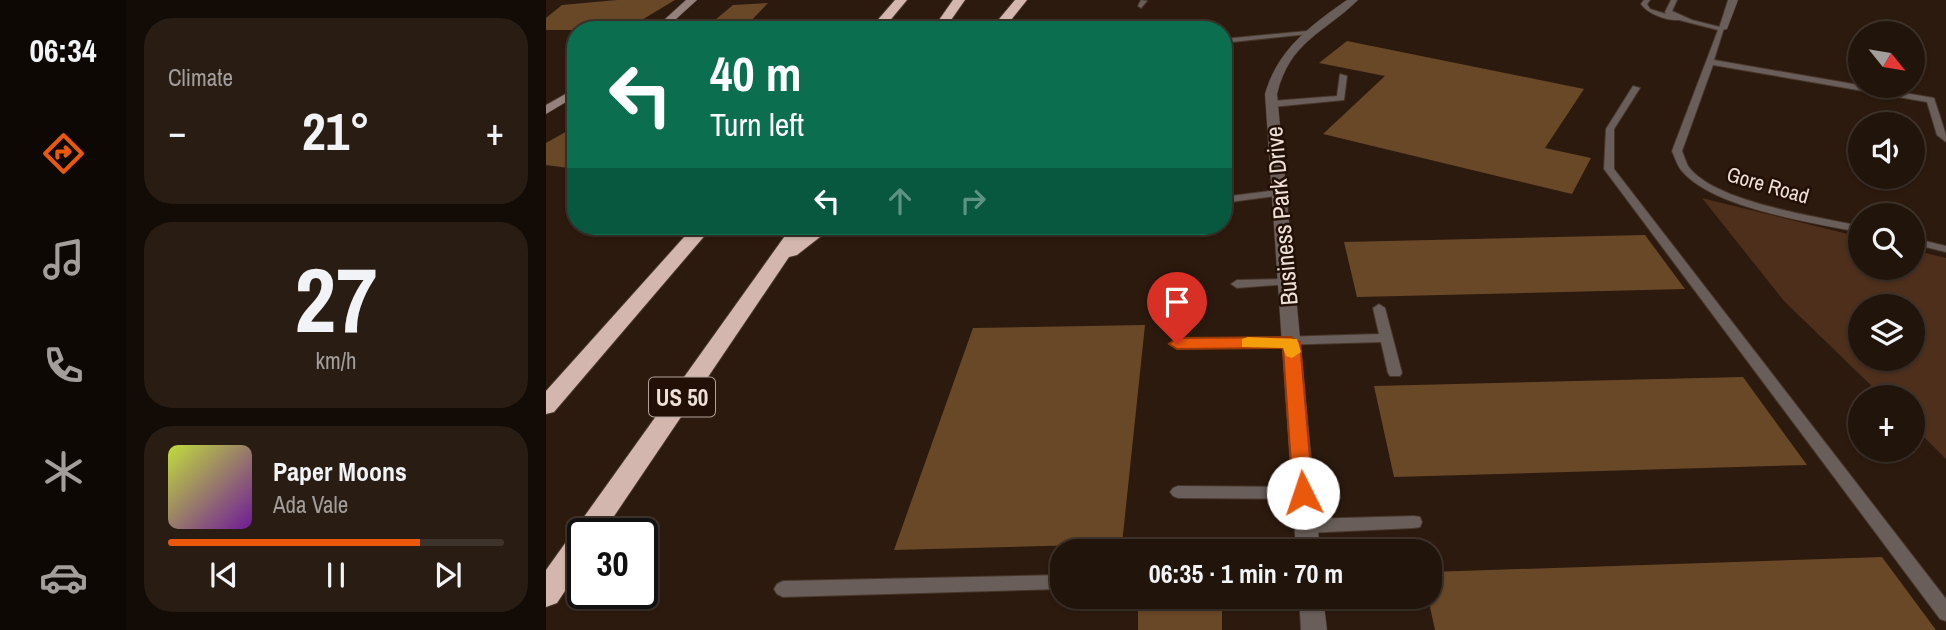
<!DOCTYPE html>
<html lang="en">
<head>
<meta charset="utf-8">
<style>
	body { margin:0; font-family:"Archivo Narrow",sans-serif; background:#291d13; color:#f1f3f6; height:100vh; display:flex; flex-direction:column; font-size:26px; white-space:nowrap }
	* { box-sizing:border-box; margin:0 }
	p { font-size:23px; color:#a29e9c }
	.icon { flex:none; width:38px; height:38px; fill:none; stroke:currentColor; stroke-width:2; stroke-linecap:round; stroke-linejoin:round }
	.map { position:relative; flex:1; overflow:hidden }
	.details { display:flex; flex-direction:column; gap:18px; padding:18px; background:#120b06; width:420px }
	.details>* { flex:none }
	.guide { position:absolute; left:21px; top:21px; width:665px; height:214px; border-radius:28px; box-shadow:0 2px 5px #0004,0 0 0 2px #3e332b; background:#0b6e4f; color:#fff; overflow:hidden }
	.needle { width:46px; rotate:120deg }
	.controls { position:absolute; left:1302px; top:21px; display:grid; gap:14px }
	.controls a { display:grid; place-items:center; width:77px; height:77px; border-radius:50%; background:#21140a; box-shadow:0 2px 5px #0004,0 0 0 2px #3e332b; font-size:35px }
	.speed { position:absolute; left:21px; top:518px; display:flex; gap:14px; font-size:35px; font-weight:700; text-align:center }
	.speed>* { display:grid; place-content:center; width:91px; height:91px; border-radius:50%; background:#21140a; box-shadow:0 2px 5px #0004,0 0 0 2px #3e332b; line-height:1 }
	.speed .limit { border:4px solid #111; border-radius:10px; background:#fff; color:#111 }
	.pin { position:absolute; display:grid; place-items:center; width:60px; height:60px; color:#fff; margin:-72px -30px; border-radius:50% 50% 50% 0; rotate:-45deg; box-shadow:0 0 7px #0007 }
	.pin .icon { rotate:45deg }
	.me { position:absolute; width:77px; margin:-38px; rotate:356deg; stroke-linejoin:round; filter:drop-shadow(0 0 5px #0008) }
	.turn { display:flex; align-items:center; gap:24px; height:147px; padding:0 28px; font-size:32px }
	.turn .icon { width:91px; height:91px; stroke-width:2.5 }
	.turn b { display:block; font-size:49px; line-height:60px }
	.lanes { display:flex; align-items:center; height:66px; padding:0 28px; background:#0003; justify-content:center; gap:35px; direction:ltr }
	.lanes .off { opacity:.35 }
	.big { font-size:52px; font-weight:700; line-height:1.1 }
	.details .widget { flex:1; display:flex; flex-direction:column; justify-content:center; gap:10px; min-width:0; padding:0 24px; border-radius:28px; background:#291d13 }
	.details .dial { align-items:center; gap:0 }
	.dial b { font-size:91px; line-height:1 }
	.song { display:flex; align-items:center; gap:21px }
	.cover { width:84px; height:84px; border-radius:10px; background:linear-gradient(135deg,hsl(70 70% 55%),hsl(280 70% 35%)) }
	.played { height:7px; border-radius:4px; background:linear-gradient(90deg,#ea580c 75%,#3e332b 75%) }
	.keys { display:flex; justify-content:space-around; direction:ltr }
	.heat { display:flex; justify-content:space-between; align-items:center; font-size:38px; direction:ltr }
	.trip { position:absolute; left:504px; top:539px; width:392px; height:70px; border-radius:28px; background:#21140a; box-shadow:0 2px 5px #0004,0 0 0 2px #3e332b; font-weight:700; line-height:70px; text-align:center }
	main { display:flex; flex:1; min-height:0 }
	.menu { display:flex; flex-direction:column; width:126px; justify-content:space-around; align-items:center; background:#0d0804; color:#a29e9c }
	.menu .icon { width:49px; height:49px }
	.menu .selected { color:#ea580c }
	.menu b { font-size:32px; color:#f1f3f6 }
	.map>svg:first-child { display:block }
	.green { fill:#4e2f1c; fill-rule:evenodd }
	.building { fill:#694828 }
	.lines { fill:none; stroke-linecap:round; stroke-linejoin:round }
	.lane-casing { stroke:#47362a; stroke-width:2 }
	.street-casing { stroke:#47362a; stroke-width:1 }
	.secondary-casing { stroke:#47362a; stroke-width:1 }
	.highway-casing { stroke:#47362a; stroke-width:2 }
	.lane { fill:#695e5a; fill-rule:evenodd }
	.street { fill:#695e5a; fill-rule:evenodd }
	.secondary { fill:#94817b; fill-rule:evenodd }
	.highway { fill:#d3b6ad; fill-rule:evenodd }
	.route { fill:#ea580c; stroke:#983908; stroke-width:2 }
	.slow { fill:#f59e0b }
	.labels { text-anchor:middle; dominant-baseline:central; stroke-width:5; stroke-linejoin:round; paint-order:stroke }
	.far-street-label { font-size:21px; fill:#ede0d8; stroke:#221006 }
	.shield { fill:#221006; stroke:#b0a299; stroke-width:2 }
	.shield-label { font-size:23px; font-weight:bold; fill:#ede0d8 }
	.street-label { font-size:24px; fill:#ede0d8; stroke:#221006 }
</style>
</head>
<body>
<main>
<nav class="menu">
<b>06:34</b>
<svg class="icon selected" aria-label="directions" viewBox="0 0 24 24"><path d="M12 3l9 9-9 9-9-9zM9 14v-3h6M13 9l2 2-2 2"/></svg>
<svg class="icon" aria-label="music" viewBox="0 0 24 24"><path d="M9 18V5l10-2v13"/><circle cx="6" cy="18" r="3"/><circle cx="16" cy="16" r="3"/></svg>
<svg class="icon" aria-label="phone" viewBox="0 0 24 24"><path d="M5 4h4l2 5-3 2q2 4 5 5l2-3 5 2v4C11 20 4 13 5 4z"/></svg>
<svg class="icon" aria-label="climate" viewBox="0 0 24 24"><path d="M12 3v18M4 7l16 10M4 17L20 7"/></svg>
<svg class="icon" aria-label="car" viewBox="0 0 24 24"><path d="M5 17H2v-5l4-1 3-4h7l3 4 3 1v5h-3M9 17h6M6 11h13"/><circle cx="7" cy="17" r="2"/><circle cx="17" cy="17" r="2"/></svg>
</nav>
<section class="details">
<div class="widget"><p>Climate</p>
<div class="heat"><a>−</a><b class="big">21°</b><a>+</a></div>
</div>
<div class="widget dial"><b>27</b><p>km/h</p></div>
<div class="widget">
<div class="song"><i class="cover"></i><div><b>Paper Moons</b><p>Ada Vale</p></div></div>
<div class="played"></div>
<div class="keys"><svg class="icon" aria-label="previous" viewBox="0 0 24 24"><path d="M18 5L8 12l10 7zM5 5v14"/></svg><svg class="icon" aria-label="pause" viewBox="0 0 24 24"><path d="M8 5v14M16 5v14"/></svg><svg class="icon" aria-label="next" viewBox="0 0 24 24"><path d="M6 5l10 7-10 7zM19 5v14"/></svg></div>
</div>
</section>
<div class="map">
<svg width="1400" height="630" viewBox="0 0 1400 630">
	<rect width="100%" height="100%" fill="#2c1a0e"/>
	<path class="green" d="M1156 198 1314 237V268H1367V250L1400 258V459L1367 426V397H1337L1238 301ZM1314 306H1367V359H1314Z"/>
	<g class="building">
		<polygon points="71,0 129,0 79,30 0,30 0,18 16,5"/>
		<polygon points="222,3 196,30 157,30 187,5"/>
		<polygon points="801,41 1038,89 999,148 1045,158 1026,194 777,134 839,76 773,63"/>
		<polygon points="30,126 30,169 0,165 0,143"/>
		<polygon points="1099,235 1139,289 811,297 798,242"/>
		<polygon points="599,325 576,544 348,550 427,328"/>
		<polygon points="1197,377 1261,465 848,477 828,386"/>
		<polygon points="1336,557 1390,630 889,630 884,607 884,572"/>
		<polygon points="656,597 676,597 676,630 592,630 592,610 655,608"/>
	</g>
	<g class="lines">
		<g class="lane-casing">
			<g id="lane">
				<polygon points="595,0 601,1 595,8 592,6"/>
				<path d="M1098 0H1104L1101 4 1104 9 1120 14 1119 12 1125 0H1131L1126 11 1146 20 1178 28 1168 60 1388 98 1400 135V142L1391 135 1381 102 1167 65 1136 151C1138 156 1140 162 1142 166 1167 202 1273 217 1314 226V232C1267 223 1167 208 1136 171 1131 166 1129 157 1126 151L1172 30 1133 20C1121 21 1102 14 1095 4Z"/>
				<polygon points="761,31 763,32 763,34 677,43 677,39"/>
				<polygon points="794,74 801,76 798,100 726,107 722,104 726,101 791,96"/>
				<polygon points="1087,86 1094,88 1068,129 1068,169 1400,599 1400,621 1394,619 1058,169 1060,129"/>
				<polygon points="733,190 738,193 737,195 684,202 679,199 684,196"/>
				<polygon points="1367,238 1400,246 1400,252 1367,244"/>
				<polygon points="740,279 744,280 746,282 744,284 691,288 685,284 691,280"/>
				<polygon points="833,304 839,308 856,373 854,376 844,376 842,373 835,342 631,348 625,344 631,340 833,334 827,308"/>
				<polygon points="632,486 757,487 762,489 765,493 762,497 757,499 632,498 627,496 624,492 627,488"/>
				<polygon points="868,516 874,517 876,522 874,527 868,528 760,533 754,531 752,526 754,521 760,519"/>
				<polygon points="516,575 516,589 237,597 231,594 228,589 231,584 237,581"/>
			</g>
		</g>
		<g class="street-casing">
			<g id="street">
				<path d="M801 0H812C777 34 744 41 731 94L774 551H750L719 94C732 49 764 26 801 0Z"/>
				<polygon points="1182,0 1192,0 1181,29 1172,31"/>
				<polygon points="753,597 777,597 781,630 755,630"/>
			</g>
		</g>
		<g class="secondary-casing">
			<g id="secondary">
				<polygon points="140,0 151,0 118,30 107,30"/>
				<polygon points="30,88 30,96 0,114 0,105"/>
			</g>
		</g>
		<g class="highway-casing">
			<g id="highway">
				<polygon points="349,0 361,0 336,30 323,30"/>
				<polygon points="407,0 419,0 398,30 386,30"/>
				<polygon points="469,0 481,0 457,30 444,30"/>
				<polygon points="148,226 167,226 8,412 0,414 0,391"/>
				<polygon points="246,226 264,226 261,230 267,226 288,226 251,255 243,257 56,534 37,534 37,564 11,603 0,607 0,570"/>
			</g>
		</g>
		<use href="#lane" class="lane"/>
		<use href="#street" class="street"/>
		<use href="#secondary" class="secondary"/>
		<use href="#highway" class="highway"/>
	</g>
	<polygon class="route" points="745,337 754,342 767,493 764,499 750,499 747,493 737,348 631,349 623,344 631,338"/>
	<polygon class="slow" points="702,337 751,339 755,352 746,358 740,356 737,348 696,347 696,339"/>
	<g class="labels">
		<g class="far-street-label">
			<text transform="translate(1222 185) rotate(16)">Gore Road</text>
		</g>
		<rect class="shield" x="103" y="377.5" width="66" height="39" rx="5"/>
		<g class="shield-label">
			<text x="136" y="397">US 50</text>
		</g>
		<g class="street-label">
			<text transform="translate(735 216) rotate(-95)">Business Park Drive</text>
		</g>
	</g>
</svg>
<div class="controls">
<a><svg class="needle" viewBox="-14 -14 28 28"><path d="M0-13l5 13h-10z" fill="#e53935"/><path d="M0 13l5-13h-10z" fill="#a29e9c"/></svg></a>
<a><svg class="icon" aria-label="sound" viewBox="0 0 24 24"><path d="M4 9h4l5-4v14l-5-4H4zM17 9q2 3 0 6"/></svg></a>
<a><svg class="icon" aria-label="search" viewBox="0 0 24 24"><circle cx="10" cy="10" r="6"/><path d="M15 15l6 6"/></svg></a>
<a><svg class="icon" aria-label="layers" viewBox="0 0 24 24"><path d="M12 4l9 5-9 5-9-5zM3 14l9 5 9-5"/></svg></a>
<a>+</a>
</div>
<div class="speed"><div class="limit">30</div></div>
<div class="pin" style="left:631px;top:344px;background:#d93025"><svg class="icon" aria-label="arrive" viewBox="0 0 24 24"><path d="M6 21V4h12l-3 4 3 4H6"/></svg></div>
<svg class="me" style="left:757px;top:493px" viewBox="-20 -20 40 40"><circle r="19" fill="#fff"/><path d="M0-13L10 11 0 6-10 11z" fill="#ea580c"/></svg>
<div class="trip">06:35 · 1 min · 70 m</div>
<div class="guide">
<div class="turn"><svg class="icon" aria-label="left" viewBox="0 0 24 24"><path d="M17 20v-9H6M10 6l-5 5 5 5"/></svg><div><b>40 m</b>Turn left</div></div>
<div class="lanes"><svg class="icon" aria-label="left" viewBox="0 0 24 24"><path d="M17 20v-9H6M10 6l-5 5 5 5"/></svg><svg class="icon off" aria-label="ahead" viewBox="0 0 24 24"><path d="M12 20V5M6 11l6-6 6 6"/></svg><svg class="icon off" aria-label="right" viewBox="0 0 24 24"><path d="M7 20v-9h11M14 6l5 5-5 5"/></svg></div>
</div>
</div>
</main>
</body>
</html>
